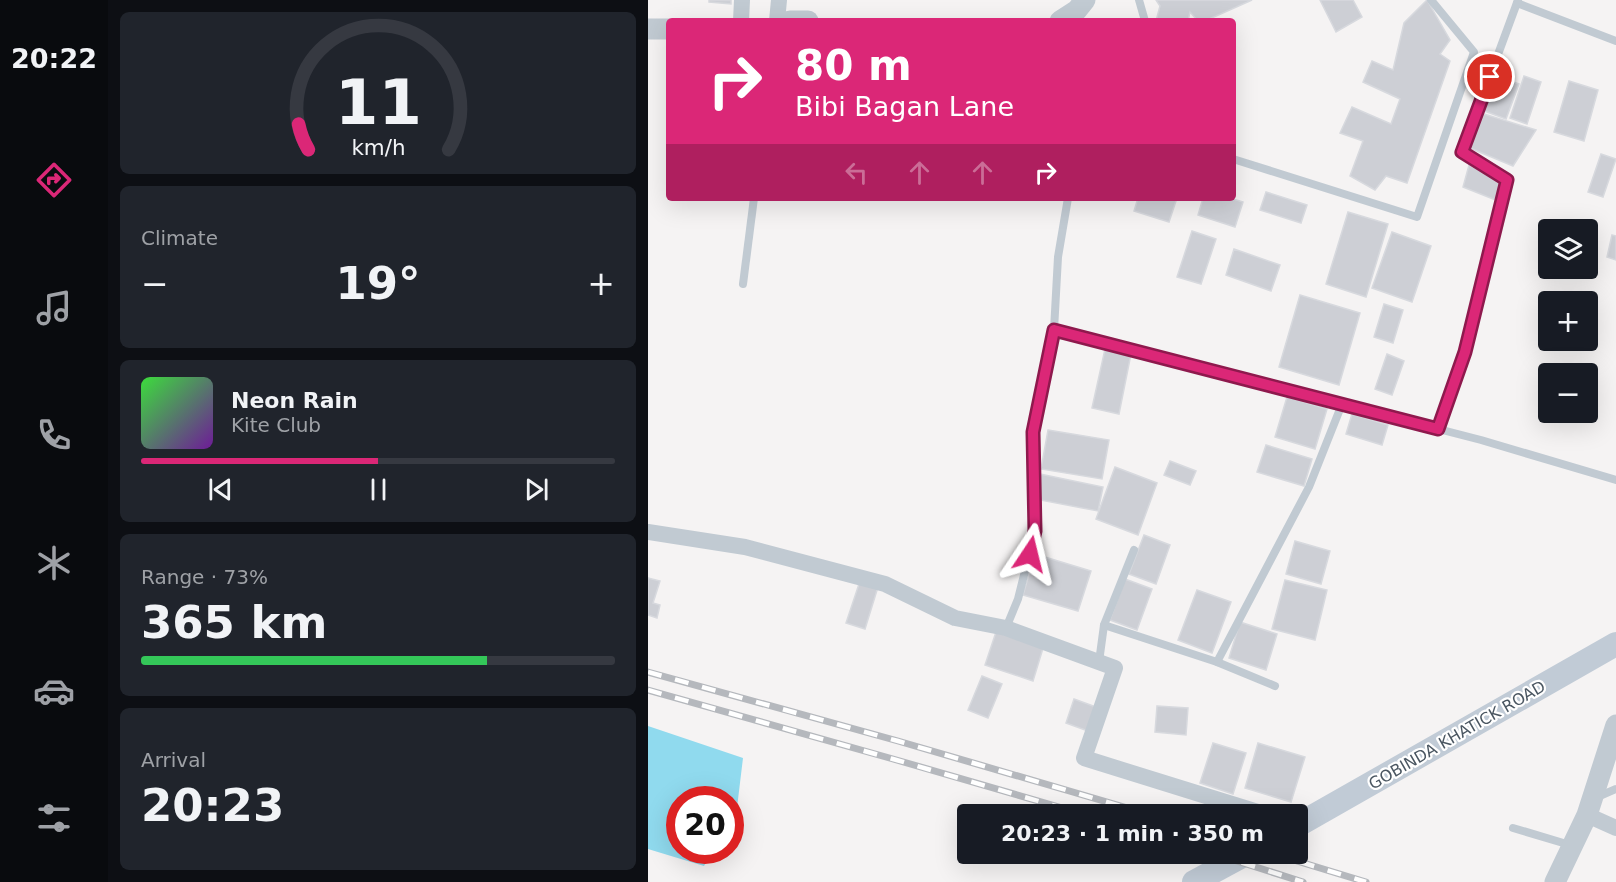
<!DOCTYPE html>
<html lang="en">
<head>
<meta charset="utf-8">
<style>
	body { margin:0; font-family:"DejaVu Sans",sans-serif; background:#20242c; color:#f1f3f6; height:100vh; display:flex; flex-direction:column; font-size:22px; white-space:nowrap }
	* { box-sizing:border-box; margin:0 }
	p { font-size:20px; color:#9ea1a6 }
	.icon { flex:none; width:33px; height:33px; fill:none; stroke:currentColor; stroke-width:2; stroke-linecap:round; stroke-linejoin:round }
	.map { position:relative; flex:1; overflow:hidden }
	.details { display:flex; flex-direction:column; gap:12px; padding:12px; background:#0d0f14; width:540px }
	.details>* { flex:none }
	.guide { position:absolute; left:18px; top:18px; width:570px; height:183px; border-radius:6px; box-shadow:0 6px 24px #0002; background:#db2777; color:#fff; overflow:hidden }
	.buttons { position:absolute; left:890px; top:219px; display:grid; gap:12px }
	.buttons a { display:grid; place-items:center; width:60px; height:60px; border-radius:6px; background:#171b24; box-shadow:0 6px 24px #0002; font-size:30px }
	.speed { position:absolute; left:18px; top:786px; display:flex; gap:12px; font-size:30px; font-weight:700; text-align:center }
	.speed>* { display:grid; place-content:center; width:78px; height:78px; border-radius:50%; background:#171b24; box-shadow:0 6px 24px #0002; line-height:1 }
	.speed .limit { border:9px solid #d22; background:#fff; color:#111 }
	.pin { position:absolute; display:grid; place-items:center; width:51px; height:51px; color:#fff; margin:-26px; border:3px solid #fff; border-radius:50%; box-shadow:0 2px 6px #0007 }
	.me { position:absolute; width:66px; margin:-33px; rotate:10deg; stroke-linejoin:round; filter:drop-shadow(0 0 4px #0008) }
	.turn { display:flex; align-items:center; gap:21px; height:126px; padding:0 30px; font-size:27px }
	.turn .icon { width:78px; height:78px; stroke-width:2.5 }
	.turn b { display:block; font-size:42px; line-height:51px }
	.lanes { display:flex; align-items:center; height:57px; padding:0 30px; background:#0003; justify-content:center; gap:30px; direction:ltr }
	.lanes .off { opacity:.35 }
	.big { font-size:45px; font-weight:800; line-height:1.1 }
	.details .tile { flex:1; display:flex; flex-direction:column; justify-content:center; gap:9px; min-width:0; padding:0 21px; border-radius:9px; background:#20242c }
	.details .dial { align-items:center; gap:0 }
	.dial svg { height:156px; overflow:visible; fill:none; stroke:#363941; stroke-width:7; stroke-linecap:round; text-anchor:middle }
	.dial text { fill:#f1f3f6; stroke:none }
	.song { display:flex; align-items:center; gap:18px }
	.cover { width:72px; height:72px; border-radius:9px; background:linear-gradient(135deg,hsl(120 70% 55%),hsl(280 70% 35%)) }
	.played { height:6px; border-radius:3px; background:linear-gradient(90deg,#db2777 50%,#363941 50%) }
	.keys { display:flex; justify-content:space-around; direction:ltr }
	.heat { display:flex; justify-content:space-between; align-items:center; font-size:33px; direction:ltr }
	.charge { height:9px; border-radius:4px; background:linear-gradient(90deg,#34c759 73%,#363941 0) }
	.trip { position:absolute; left:309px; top:804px; width:351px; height:60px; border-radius:6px; background:#171b24; box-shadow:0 6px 24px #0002; font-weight:800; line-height:60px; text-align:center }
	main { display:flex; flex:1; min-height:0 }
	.menu { display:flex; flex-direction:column; width:108px; justify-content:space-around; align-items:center; background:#090b0e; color:#9ea1a6 }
	.menu .icon { width:42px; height:42px }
	.menu .selected { color:#db2777 }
	.menu b { font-size:27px; color:#f1f3f6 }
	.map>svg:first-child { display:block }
	.water { fill:#90daee }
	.building { fill:#cdcfd5; stroke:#d7d9de; stroke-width:1.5 }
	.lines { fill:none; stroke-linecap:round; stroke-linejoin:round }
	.service { stroke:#c1cad2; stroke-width:8 }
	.minor { stroke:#c1cad2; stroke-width:16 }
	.tertiary { stroke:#c1cad2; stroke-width:21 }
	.secondary { stroke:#c1cbd6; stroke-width:24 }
	.rail-casing { stroke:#b5b8bd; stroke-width:7 }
	.rail { stroke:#fff; stroke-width:4.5; stroke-dasharray:14; stroke-linecap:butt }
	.route-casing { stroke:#8e194d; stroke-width:15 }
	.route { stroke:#db2777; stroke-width:10 }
	.labels { text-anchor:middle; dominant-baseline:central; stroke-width:4.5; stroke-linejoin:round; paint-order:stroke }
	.street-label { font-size:16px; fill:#4a5661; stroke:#fff }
</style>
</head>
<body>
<main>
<nav class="menu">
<b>20:22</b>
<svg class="icon selected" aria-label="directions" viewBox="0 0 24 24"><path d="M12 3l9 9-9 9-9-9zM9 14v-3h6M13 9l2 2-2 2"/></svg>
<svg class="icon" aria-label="music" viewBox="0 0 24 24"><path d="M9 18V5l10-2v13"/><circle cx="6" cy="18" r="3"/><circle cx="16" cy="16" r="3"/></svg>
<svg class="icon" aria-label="phone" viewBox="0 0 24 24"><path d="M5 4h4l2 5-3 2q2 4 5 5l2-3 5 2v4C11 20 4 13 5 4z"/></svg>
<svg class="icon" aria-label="climate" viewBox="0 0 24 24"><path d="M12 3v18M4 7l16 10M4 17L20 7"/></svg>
<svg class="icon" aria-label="car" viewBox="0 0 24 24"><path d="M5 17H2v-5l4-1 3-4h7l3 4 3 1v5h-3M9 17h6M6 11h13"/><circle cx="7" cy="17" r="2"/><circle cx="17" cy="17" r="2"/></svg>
<svg class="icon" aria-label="filters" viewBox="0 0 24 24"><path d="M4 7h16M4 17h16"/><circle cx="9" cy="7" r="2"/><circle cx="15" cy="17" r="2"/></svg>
</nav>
<section class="details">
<div class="tile dial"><svg viewBox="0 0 100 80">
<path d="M14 69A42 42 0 1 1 86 69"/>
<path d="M14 69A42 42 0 0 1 9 56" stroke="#db2777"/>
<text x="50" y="56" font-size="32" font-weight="700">11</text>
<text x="50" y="72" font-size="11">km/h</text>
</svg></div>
<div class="tile"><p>Climate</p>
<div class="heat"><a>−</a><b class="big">19°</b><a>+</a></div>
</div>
<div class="tile">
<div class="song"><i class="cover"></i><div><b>Neon Rain</b><p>Kite Club</p></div></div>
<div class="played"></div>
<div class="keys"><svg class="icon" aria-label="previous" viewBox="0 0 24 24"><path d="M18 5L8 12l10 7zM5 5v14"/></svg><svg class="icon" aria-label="pause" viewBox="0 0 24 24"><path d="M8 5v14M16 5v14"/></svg><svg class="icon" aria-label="next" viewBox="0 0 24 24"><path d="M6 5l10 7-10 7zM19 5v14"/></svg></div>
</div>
<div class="tile"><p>Range · 73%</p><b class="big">365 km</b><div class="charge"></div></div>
<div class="tile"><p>Arrival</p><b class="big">20:23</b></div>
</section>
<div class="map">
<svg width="968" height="882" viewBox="0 0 968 882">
	<rect width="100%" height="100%" fill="#f5f3f3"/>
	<polygon class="water" points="0,726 95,758 84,849 82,800 32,800 32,850 71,851 64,851 56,866 0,849"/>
	<g class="building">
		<polygon points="61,0 83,0 83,4 61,2"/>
		<polygon points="508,0 604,0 557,21 550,21 542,12 540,21 508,21 512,6"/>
		<polygon points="672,0 705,0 714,17 688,32"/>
		<polygon points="779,0 802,40 792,54 802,61 759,183 738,176 727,190 702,176 715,141 692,133 704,107 743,124 752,99 715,82 724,61 745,70 756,23"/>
		<polygon points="844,74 871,84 858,119 831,109"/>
		<polygon points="876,76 893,82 879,124 862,118"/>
		<polygon points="921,81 950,90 936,141 906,132"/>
		<polygon points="836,114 888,130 865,166 822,148"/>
		<polygon points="953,154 968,159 955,197 940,192"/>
		<polygon points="821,165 854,182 850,201 815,187"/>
		<polygon points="618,192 659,205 653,223 612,210"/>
		<polygon points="490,198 529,198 521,222 486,211"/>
		<polygon points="555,198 582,198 595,202 587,227 550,215"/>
		<polygon points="700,212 740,224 718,297 678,284"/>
		<polygon points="544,231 568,239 553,284 529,277"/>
		<polygon points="744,232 783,246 764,302 724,288"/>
		<polygon points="964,235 968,236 968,260 959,257"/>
		<polygon points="586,249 632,265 623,291 578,275"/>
		<polygon points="652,295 712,313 691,385 631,367"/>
		<polygon points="736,304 755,310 745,343 726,337"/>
		<polygon points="457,349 483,354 471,414 444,408"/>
		<polygon points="739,354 756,361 744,395 727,389"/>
		<polygon points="906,368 923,374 905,374"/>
		<polygon points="639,397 679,409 667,449 627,437"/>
		<polygon points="704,414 740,425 734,445 698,434"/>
		<polygon points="400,430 461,440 454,479 393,469"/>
		<polygon points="618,445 664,459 656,486 609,472"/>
		<polygon points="522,461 548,471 542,485 516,475"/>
		<polygon points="467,467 509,483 490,535 448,519"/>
		<polygon points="392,474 455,487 450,511 387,499"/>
		<polygon points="496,535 522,545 508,584 481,574"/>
		<polygon points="647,541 682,551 673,584 638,574"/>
		<polygon points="387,554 443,571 430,611 375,595"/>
		<polygon points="0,578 12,581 5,603 12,605 9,618 0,615"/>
		<polygon points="477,579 504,589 489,630 462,620"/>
		<polygon points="637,580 679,590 667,640 624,629"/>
		<polygon points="212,581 230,587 217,629 198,623"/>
		<polygon points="549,590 583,602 564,653 530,640"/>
		<polygon points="592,622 629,634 618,670 581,658"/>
		<polygon points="349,629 396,645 385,681 337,665"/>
		<polygon points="334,676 354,684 340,718 320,710"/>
		<polygon points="426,699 448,707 440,731 418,723"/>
		<polygon points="509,706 540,708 538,735 507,732"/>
		<polygon points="565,743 598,753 585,794 552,783"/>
		<polygon points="610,743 657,757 643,802 597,788"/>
	</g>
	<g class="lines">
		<g class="service">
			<polyline points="491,0 497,21"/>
			<polyline points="869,3 968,41"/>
			<polyline points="585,159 769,217 826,52 783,0"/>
			<polyline points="95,284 106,198"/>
			<polyline points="406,330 833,440 968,480"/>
			<polyline points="790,429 817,352 859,180 814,152 870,0"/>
			<polyline points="456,625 569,662 627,686"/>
			<polyline points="358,628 370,599 387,531 385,432 406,330 410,257 420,198"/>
			<polyline points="451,662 456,625 486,550"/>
			<polyline points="569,662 661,487 694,404"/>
			<polyline points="947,798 968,789"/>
			<polyline points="865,828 922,845"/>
		</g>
		<g class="minor">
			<polyline points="93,21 94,0"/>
			<polyline points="129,21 131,0"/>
			<polyline points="0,532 97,547 237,584 307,618 358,628 467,668 436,758 616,814"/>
			<polyline points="939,815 968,828"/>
		</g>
		<g class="tertiary">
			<polyline points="142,21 160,21"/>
			<polyline points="412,21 429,10 437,0"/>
			<polyline points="0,29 21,29"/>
			<polyline points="907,882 939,815 968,725"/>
		</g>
		<g class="secondary">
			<polyline points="650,825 968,644"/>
			<polyline points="546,882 598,854"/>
		</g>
		<g class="rail-casing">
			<g id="rail">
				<polyline points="0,672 250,741 500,814"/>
				<polyline points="0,690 245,759 435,814"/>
				<polyline points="567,854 655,882"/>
				<polyline points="626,854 718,882"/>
			</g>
		</g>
		<use href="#rail" class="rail"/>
	</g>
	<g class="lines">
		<g class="route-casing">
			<polyline id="route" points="382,554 387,531 385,432 406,330 790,429 817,352 859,180 814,152 842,77"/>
		</g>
		<use href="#route" class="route"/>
	</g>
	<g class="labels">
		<g class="street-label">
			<text transform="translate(809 735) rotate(-30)">GOBINDA KHATICK ROAD</text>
		</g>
	</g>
</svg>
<div class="buttons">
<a><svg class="icon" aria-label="layers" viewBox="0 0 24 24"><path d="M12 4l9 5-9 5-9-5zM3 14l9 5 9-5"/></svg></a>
<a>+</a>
<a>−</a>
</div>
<div class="speed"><div class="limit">20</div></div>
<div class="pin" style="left:842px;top:77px;background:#d93025"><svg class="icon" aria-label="arrive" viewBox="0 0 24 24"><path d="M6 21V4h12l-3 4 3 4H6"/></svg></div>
<svg class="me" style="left:382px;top:554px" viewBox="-20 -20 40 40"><path d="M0-17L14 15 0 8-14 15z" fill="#db2777" stroke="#fff" stroke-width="4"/></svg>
<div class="trip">20:23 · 1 min · 350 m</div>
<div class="guide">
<div class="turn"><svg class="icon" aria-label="right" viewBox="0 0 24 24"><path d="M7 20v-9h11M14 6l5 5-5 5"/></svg><div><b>80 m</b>Bibi Bagan Lane</div></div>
<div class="lanes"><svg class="icon off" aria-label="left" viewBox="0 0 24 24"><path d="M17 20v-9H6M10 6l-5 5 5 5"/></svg><svg class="icon off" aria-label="ahead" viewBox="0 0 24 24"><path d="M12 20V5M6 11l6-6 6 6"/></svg><svg class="icon off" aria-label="ahead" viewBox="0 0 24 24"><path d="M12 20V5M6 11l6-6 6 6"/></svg><svg class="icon" aria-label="right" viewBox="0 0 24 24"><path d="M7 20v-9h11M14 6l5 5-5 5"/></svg></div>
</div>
</div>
</main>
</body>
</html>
